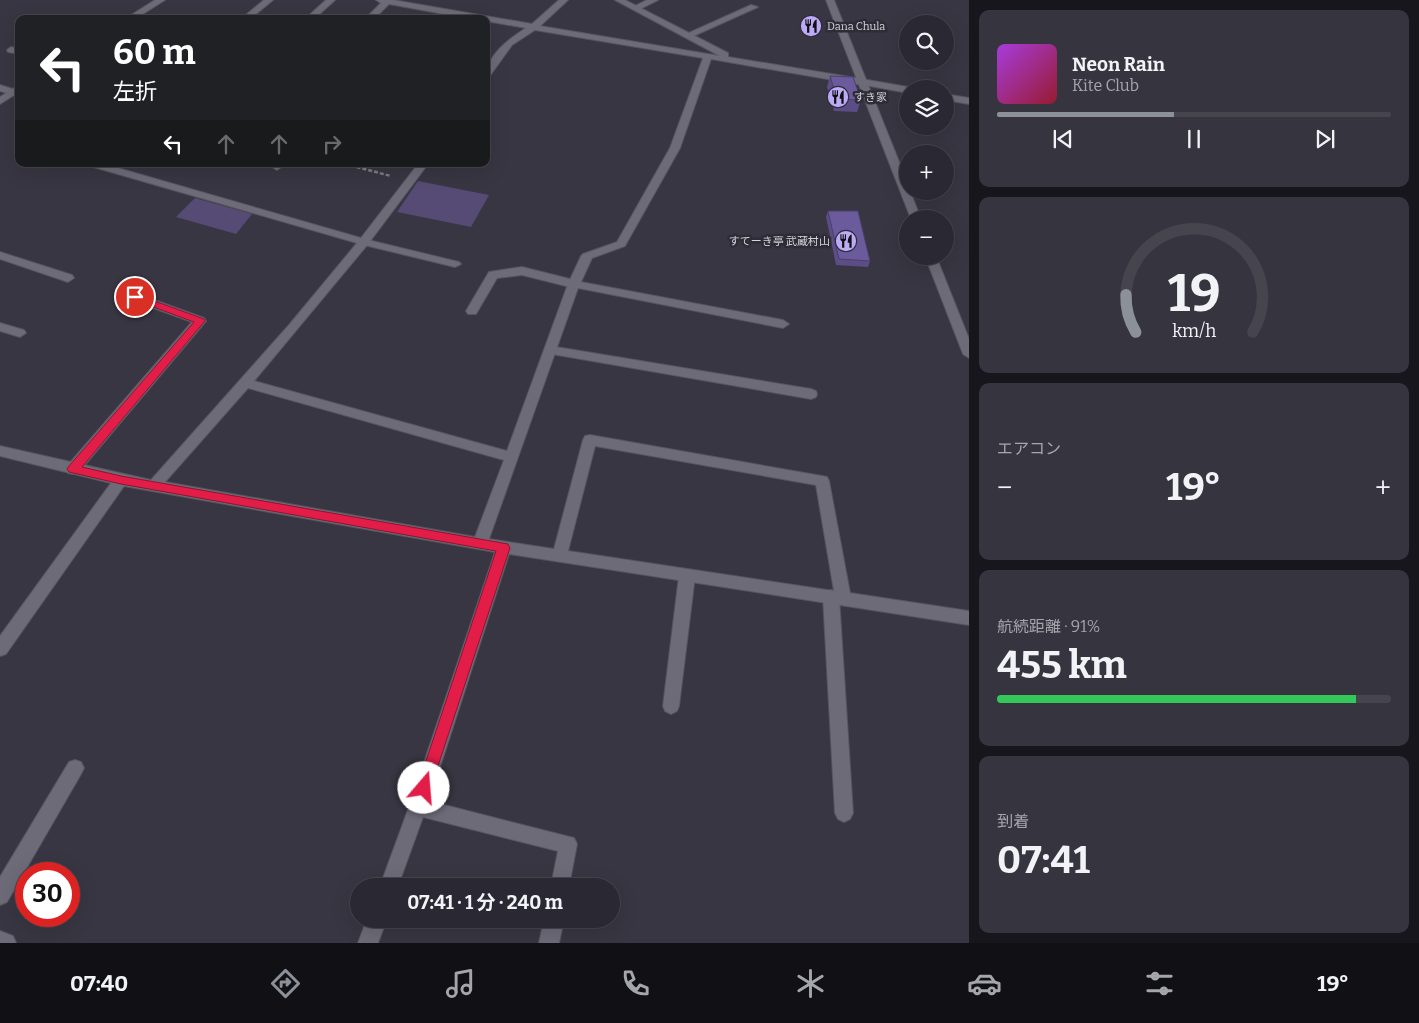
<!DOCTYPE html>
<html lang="ja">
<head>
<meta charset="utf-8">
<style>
	body { margin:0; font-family:Bitter,"Noto Sans JP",serif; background:#36343e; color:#f1f3f6; height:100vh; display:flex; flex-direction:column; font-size:19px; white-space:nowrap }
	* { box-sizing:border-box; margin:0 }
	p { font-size:16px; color:#a5a6ac }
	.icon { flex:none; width:28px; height:28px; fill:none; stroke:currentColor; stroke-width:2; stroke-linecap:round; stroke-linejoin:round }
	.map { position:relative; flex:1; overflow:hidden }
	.sheet { display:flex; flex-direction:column; gap:10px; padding:10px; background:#17161c; width:450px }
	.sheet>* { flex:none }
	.hud { position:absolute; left:15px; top:15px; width:475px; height:152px; border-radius:10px; box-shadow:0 5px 20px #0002,0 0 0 1px #46444d; background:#202124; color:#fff; overflow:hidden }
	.controls { position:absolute; left:899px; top:15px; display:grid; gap:10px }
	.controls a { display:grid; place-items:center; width:55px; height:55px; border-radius:50%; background:#2a2832; box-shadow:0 5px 20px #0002,0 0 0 1px #46444d; font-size:25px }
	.speed { position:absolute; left:15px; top:862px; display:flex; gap:10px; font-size:25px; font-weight:700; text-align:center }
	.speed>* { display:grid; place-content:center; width:65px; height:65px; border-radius:50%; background:#2a2832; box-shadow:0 5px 20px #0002,0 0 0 1px #46444d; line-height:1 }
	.speed .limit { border:8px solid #d22; background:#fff; color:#111 }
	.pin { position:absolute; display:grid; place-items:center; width:42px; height:42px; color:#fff; margin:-21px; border:2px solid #fff; border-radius:50%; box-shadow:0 1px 5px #0007 }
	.me { position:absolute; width:55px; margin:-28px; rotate:18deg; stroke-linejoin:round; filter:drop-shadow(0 0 4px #0008) }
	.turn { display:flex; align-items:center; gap:18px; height:105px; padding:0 15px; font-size:22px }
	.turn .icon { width:65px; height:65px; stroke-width:2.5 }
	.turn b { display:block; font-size:35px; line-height:42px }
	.lanes { display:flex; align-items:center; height:48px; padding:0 15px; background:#0003; justify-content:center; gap:25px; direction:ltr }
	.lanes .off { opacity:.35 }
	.big { font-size:38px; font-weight:700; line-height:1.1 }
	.sheet .tile { flex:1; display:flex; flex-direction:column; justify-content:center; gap:8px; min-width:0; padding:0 18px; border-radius:10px; background:#36343e }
	.sheet .dial { align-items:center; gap:0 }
	.dial svg { height:130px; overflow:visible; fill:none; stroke:#46444d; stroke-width:7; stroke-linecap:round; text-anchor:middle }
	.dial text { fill:#f1f3f6; stroke:none }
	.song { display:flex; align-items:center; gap:15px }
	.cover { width:60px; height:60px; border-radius:8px; background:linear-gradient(135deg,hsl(280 70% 55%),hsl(350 70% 35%)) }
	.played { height:5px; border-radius:2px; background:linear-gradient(90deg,#8c9099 45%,#46444d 45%) }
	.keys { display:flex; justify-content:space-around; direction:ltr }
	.heat { display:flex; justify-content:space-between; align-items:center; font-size:28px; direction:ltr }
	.charge { height:8px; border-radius:4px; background:linear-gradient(90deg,#34c759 91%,#46444d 0) }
	.trip { position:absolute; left:350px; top:878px; width:270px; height:50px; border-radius:25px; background:#2a2832; box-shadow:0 5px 20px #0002,0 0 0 1px #46444d; font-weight:700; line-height:50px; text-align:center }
	.dock { display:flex; height:80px; justify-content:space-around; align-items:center; background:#111014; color:#a5a6ac }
	.dock .icon { width:35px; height:35px }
	.dock .on { color:#8c9099 }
	.dock b { font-size:22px; color:#f1f3f6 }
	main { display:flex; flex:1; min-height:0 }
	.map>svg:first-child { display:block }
	.green { fill:#554b74 }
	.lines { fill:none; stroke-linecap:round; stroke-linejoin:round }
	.service-casing { stroke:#56545e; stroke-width:2 }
	.minor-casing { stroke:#56545e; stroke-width:2 }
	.tertiary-casing { stroke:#56545e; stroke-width:2 }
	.secondary-casing { stroke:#56545e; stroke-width:2 }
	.path { stroke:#7d7c86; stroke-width:2.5; stroke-dasharray:4 2; stroke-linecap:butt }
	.service { fill:#6d6b78; fill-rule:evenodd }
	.minor { fill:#6d6b78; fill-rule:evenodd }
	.tertiary { fill:#6d6b78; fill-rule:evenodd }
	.secondary { fill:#6d6b78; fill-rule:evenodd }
	.wall { fill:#5c4d86 }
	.building { fill:#6b5a9c; stroke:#4b3f6d }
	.route { fill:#e11d48; stroke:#92132f }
	.labels { text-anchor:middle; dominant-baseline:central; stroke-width:5; stroke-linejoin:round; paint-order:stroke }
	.far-poi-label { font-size:11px; fill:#d5d4db; stroke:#2e2c37; text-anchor:start }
</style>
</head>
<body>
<main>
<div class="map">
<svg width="969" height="943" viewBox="0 0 969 943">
	<rect width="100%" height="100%" fill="#383642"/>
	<g class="green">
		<polygon points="418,181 489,195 471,227 397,212"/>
		<polygon points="195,198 252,214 236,234 176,217"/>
	</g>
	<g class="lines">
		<g class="service-casing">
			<g id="service">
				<polygon points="264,0 273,0 250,19 241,19"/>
				<polygon points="326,0 335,0 314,19 305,19"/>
				<polygon points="647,0 658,0 638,10 631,8"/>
				<polygon points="751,5 758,7 689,38 682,36"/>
				<polygon points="11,47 19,49 19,54 8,52 7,50"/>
				<polygon points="0,85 16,90 18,92 13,95 0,91"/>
				<polygon points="364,239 459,262 461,264 455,267 360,244 359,242"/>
				<polygon points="522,267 578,281 580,284 574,288 522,275 497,278 476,314 468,314 466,311 489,272"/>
				<polygon points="135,293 204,318 206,321 78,473 73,474 68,473 66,469 68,465 192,322 131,300 129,297 131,294"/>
				<polygon points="550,346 811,389 816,391 817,394 816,397 811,399 546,353 544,350"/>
				<polygon points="687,570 692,572 695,576 679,706 677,711 671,714 665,711 663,706 679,576 682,572"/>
				<polygon points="831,590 836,592 839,597 853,813 850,819 844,822 838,819 835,813 823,597 826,592"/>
			</g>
		</g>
		<g class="minor-casing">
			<g id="minor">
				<polygon points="155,0 165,0 135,19 125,19"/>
				<path d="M376 0H393L532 24 559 0H568L540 26 720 56 615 0H625L728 53V57L862 79 866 82 862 85 711 59 680 148 626 244 625 246 592 258 581 282 783 320 789 324 783 328 578 288 489 539 554 549 583 440 585 436 590 435 822 476 827 477 829 481 850 593 969 611V625L509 554 429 801 574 838 577 844 569 886H551L558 851 423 817 398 886H380L409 807 495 552 124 486 6 654 0 656V636L111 483 0 456V446L151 480 289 325 357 243 90 166 89 164H104L361 238 418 164H428L368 244 254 381 507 451 568 284 581 256 583 254 617 242 670 148 703 58 535 30 512 45 489 77 486 78C486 55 509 39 526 28L486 21V19H471L389 4 374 19H365L381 3ZM248 388 504 460 475 537 165 482ZM595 446 816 485 834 591 568 551Z"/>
				<polygon points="19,85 19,92 0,104 0,97"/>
				<polygon points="275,164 285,164 277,170 272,167"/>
				<polygon points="0,252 72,275 74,278 68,282 0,259"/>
				<polygon points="0,323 24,330 26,333 20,337 0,331"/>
				<polygon points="75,760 81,762 84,768 81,774 7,902 0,905 0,877 69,762"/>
				<polygon points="367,919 387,919 378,943 358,943"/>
				<polygon points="544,919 564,919 559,943 539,943"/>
				<polygon points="0,931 13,936 16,943 0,943"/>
			</g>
		</g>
		<g class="tertiary-casing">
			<g id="tertiary">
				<polygon points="862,79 908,87 912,89 908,89 908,93 859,84 858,82"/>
				<polygon points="945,94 969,98 969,104 945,100"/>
			</g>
		</g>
		<g class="secondary-casing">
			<g id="secondary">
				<polygon points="826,0 834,0 908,184 908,191 910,191 921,219 911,219"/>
				<polygon points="925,256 936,256 969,339 969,358 963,354"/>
			</g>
		</g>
		<polyline class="path" points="345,164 391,176"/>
		<use href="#service" class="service"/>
		<use href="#minor" class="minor"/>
		<use href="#tertiary" class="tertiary"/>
		<use href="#secondary" class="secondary"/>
	</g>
	<g class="wall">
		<polygon points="830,76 861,100 857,112 834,111 827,87"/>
		<polygon points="828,211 870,261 868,267 836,265 826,217"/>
	</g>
	<g class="building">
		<polygon points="830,76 853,77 861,100 837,99"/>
		<polygon points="828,211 858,211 870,261 839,259"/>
	</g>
	<polygon class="route" points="135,294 204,319 205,321 82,467 121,476 508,544 510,548 429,793 424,795 419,793 417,788 496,551 121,484 69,472 67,469 69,466 194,322 132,299 131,297"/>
	<defs>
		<g id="restaurant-disc" transform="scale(1.125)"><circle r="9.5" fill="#bcaaf6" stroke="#2e2c37"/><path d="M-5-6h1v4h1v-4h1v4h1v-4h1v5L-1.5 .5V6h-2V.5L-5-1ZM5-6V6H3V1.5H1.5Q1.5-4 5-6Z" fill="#111"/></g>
	</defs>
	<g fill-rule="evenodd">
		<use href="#restaurant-disc" x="811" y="26"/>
		<use href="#restaurant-disc" x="838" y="97"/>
		<use href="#restaurant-disc" x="846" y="241"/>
	</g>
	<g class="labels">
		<g class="far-poi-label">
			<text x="827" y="26">Dana Chula</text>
			<text x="854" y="97">すき家</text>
			<text x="830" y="241" text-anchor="end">すてーき亭 武蔵村山</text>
		</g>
	</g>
</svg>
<div class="controls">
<a><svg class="icon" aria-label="search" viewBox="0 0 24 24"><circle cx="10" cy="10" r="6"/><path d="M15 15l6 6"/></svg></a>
<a><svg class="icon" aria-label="layers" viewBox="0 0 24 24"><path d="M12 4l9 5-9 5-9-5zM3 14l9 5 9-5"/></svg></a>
<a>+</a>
<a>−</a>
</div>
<div class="speed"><div class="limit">30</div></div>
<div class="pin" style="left:135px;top:297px;background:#d93025"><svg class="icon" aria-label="arrive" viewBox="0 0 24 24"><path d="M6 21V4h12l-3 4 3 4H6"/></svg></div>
<svg class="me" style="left:424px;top:788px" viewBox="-20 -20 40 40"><circle r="19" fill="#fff"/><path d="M0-13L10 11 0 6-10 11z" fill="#e11d48"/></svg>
<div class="trip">07:41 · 1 分 · 240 m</div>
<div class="hud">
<div class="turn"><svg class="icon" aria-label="left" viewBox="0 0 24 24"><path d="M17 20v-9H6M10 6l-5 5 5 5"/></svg><div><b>60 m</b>左折</div></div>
<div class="lanes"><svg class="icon" aria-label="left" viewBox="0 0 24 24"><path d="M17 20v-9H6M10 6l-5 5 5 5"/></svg><svg class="icon off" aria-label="ahead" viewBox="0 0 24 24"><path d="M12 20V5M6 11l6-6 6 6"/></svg><svg class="icon off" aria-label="ahead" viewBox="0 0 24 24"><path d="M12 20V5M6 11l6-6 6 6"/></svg><svg class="icon off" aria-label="right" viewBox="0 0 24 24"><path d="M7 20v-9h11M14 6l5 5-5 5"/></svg></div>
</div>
</div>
<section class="sheet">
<div class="tile">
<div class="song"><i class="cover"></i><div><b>Neon Rain</b><p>Kite Club</p></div></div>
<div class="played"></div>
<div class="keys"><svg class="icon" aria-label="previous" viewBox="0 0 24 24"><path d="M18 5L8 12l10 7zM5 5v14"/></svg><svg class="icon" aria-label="pause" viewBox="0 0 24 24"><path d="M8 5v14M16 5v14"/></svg><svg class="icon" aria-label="next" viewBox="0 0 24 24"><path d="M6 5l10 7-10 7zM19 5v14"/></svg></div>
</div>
<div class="tile dial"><svg viewBox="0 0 100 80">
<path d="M14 69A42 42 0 1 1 86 69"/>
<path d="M14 69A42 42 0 0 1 8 46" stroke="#8c9099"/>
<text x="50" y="56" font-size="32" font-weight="700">19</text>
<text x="50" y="72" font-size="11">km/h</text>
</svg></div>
<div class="tile"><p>エアコン</p>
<div class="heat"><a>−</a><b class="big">19°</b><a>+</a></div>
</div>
<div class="tile"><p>航続距離 · 91%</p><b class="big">455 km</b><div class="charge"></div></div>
<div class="tile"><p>到着</p><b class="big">07:41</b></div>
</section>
</main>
<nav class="dock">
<b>07:40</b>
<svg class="icon on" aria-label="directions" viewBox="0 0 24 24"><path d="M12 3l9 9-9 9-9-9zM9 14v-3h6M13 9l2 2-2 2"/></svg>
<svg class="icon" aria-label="music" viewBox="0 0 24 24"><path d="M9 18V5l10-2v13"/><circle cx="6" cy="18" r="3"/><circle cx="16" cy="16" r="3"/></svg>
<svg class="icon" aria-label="phone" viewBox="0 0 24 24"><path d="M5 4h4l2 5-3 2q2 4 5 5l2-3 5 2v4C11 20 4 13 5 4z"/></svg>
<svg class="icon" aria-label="climate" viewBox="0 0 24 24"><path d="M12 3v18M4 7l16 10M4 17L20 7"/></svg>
<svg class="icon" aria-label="car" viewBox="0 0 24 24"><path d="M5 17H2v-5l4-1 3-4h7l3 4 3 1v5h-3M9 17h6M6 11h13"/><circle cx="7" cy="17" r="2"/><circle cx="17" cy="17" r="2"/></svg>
<svg class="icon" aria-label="filters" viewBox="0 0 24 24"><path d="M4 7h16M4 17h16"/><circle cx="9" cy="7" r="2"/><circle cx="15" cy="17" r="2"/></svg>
<b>19°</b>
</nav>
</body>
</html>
